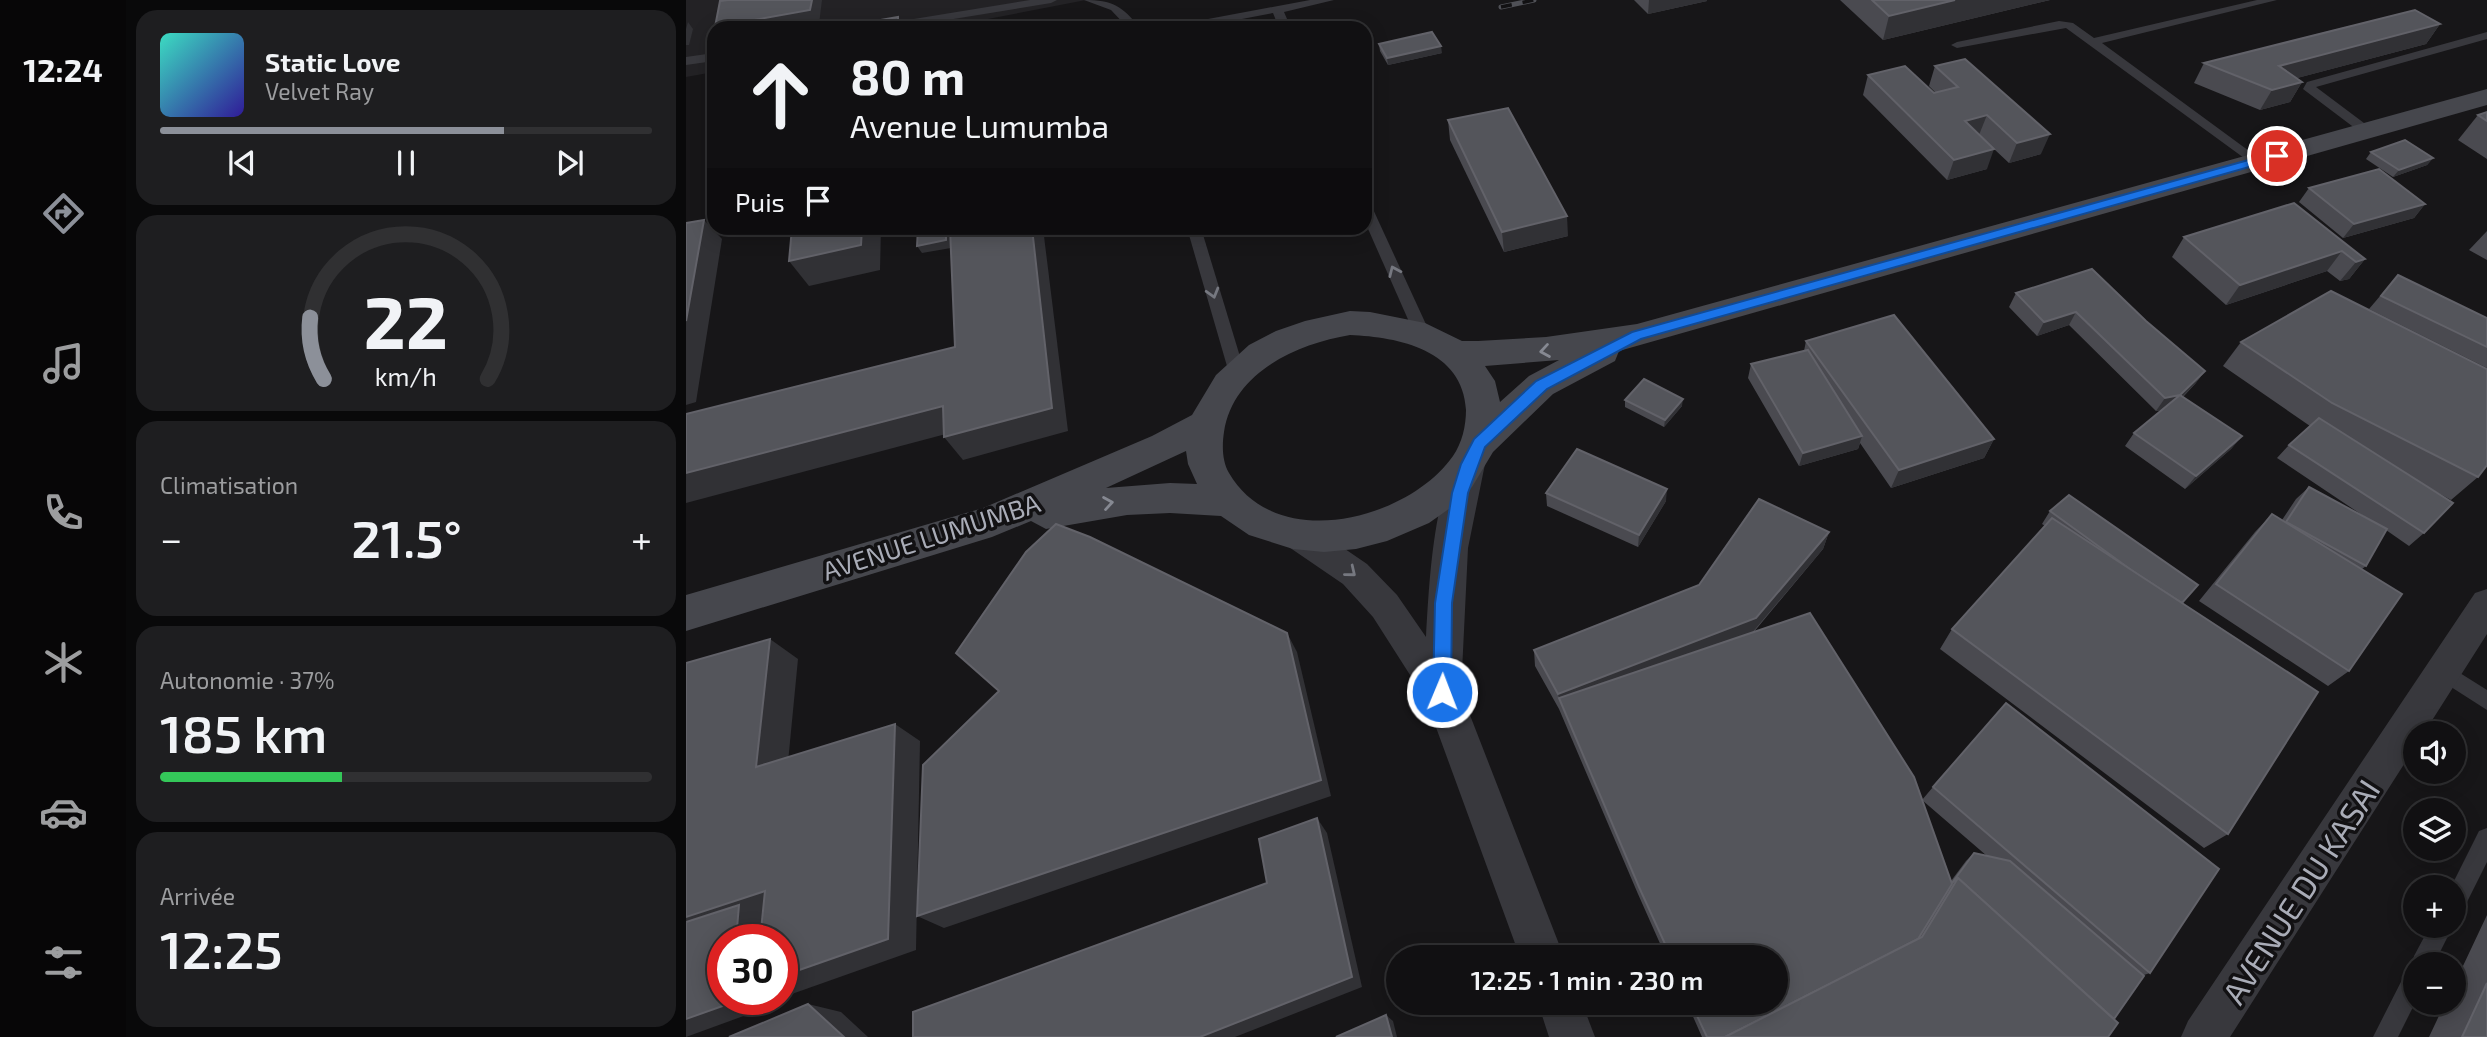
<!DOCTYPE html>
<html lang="fr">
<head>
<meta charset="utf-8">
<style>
	body { margin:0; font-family:"Exo 2",sans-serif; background:#1e1e20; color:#f1f3f6; height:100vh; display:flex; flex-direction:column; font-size:26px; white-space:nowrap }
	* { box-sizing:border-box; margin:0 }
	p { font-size:23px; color:#9c9d9f }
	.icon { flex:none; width:38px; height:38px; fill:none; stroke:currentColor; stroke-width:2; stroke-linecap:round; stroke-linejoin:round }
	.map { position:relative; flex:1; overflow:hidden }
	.side { display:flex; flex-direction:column; gap:10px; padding:10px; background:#09090a; width:560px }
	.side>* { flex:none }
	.banner { position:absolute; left:21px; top:21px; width:665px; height:214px; border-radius:21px; box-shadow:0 4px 18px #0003,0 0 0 2px #303032; background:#111012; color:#f1f3f6; overflow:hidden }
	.fabs { position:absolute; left:1717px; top:721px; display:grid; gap:14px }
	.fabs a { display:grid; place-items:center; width:63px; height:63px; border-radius:50%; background:#111012; box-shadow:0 4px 18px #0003,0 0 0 2px #303032; font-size:35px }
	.speed { position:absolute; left:21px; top:924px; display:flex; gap:14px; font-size:35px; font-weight:700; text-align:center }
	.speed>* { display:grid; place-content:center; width:91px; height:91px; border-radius:50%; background:#111012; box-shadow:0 4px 18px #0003,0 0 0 2px #303032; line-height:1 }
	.speed .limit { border:10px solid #d22; background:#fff; color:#111 }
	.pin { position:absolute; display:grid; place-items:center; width:60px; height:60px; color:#fff; margin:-30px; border:4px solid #fff; border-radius:50%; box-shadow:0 2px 7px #0007 }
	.me { position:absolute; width:77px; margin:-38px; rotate:1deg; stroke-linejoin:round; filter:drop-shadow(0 0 5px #0008) }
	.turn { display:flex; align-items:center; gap:24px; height:147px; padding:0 28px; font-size:32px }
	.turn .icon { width:91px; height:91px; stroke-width:2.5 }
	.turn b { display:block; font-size:49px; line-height:60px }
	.then { display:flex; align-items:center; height:66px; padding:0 28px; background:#0003; gap:14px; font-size:26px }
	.big { font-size:52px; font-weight:600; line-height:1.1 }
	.side .card { flex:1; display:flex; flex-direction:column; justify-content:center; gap:10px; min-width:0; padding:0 24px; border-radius:21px; background:#1e1e20 }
	.side .dial { align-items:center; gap:0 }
	.dial svg { height:182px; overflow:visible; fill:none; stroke:#303032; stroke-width:7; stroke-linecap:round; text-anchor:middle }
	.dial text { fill:#f1f3f6; stroke:none }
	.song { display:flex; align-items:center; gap:21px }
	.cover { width:84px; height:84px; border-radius:10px; background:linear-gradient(135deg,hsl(170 70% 55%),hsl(250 70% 35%)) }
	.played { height:7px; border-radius:4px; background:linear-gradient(90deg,#8c9099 70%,#303032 70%) }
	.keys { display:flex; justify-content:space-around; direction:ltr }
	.heat { display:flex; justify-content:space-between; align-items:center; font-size:38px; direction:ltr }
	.charge { height:10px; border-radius:5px; background:linear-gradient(90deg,#34c759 37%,#303032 0) }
	.trip { position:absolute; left:700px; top:945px; width:402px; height:70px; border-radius:35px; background:#111012; box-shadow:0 4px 18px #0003,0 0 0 2px #303032; font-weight:600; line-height:70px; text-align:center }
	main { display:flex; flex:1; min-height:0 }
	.menu { display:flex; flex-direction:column; width:126px; justify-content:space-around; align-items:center; background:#070607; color:#9c9d9f }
	.menu .icon { width:49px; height:49px }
	.menu .current { color:#8c9099 }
	.menu b { font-size:32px; color:#f1f3f6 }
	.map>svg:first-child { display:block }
	.built { fill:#232225 }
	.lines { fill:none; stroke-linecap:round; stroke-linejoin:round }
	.service { fill:#38383d; fill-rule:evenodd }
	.minor { fill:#38383d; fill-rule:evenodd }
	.secondary { fill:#46474d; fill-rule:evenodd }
	.rail-casing { stroke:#4f5056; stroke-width:5 }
	.rail { stroke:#121113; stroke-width:3.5; stroke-dasharray:11; stroke-linecap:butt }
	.wall { fill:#4a4a50 }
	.shaded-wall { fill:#313135 }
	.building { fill:#54555b; stroke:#626269; stroke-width:2 }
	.oneway { stroke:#767880 }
	.oneway2 { stroke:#868992 }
	.route { fill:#1a73e8; stroke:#114b97; stroke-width:2 }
	.labels { text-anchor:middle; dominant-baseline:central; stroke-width:7; stroke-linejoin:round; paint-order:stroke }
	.street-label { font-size:26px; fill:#a9acb7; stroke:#121113 }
	.near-street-label { font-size:32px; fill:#a9acb7; stroke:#121113 }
</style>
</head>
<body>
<main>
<nav class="menu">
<b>12:24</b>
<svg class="icon current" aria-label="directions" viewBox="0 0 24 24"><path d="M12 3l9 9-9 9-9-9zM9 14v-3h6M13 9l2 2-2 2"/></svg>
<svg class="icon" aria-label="music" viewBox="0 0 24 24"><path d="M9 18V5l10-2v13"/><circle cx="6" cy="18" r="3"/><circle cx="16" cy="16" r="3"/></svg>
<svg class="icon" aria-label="phone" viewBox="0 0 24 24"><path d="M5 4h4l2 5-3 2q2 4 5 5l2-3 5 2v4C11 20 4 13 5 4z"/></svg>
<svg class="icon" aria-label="climate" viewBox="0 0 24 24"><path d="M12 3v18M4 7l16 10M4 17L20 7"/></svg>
<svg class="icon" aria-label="car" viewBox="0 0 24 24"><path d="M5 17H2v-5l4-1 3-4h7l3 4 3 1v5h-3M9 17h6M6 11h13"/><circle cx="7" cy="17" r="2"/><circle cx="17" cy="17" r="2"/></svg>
<svg class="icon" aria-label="filters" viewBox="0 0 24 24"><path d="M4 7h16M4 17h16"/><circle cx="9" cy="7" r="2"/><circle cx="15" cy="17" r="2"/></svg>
</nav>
<section class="side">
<div class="card">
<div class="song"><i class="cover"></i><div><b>Static Love</b><p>Velvet Ray</p></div></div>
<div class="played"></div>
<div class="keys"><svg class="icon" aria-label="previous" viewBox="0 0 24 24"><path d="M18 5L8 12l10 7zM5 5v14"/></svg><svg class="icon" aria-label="pause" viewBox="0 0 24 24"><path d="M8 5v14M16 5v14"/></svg><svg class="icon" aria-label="next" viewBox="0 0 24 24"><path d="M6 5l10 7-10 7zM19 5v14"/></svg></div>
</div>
<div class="card dial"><svg viewBox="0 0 100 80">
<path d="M14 69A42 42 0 1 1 86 69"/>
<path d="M14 69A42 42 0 0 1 8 42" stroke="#8c9099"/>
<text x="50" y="56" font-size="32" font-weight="700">22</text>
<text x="50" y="72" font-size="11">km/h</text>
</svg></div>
<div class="card"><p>Climatisation</p>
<div class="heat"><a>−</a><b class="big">21.5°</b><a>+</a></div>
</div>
<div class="card"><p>Autonomie · 37%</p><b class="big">185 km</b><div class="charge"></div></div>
<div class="card"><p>Arrivée</p><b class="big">12:25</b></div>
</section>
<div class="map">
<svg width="1801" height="1037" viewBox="0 0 1801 1037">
	<rect width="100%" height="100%" fill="#171618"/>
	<polygon class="built" points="0,0 400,0 255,28 28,28 28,72 0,77"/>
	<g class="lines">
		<g class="service">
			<polygon points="344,0 371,0 365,3 212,28 185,28 191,25"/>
			<path d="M398 0C427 0 436 6 454 28H442L425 10Z"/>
			<polygon points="624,0 648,0 598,12 605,28 593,28 587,13 509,28 484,28 490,25"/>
			<polygon points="1571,0 1591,0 1416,43 1574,159 1574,165 1569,166 1380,28 1271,48 1265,45 1271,42 1373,21 1387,23 1408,38"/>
			<polygon points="1801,32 1801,39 1630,87 1686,129 1686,135 1678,135 1617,89 1621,82"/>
			<polygon points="28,53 28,61 0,65 0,57"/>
			<polygon points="679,203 686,207 744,333 741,337 736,338 728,333 679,222"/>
			<polygon points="501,228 515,228 559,373 557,377 551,379 543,373"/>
			<polygon points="1758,663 1801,690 1801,710 1751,678 1748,672 1751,666"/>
			<polygon points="1801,828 1801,862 1776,912 1768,915 1768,887 1765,887 1793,831"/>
			<polygon points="1744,926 1767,926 1748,964 1729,964 1729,1003 1712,1037 1687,1037 1721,970 1726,968 1728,956"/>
		</g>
		<g class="minor">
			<path d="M783 451 794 455 799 464 782 548 775 692 878 957H834L740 700 687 617 657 584 597 543 592 533 597 523 609 519 621 523 681 564 711 595 740 637C743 584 747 501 772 455Z"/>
			<polygon points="1801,589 1801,634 1738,733 1729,733 1729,747 1544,1037 1495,1037 1502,1021 1789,593"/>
			<polygon points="852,1003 896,1003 909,1037 863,1037"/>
		</g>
		<path class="secondary" d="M1801 89V105L933 351 929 361 867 394 807 452 786 487 767 506 743 523 701 541 670 549 638 552 607 549 563 535 535 516 484 513 441 515 360 529 345 521 306 537 0 631V595L297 508 466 436 506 415 530 375 563 345 590 331 619 321 664 311 684 312 739 323 776 341H792L860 337 951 324ZM664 335C713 337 777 350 780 410 780 426 776 443 767 456 722 520 590 554 543 473 536 461 536 445 538 432 547 372 611 344 664 335ZM873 360 843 376 814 402 809 381 799 366ZM500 451 502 464 511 484 484 483 420 488Z"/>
		<g class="rail-casing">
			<polyline id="rail" points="815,7 848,0"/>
		</g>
		<use href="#rail" class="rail"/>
	</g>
	<g class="wall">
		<polygon points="948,0 1021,0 1021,1 962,14"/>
		<polygon points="1154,0 1364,0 1197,40"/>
		<polygon points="1754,24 1740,44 1611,78 1616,82 1604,102 1574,110 1508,83 1518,63"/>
		<polygon points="693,44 756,53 702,65 694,51"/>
		<polygon points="1249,66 1355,154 1323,163 1293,135 1301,169 1261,180 1177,95 1182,75 1248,93 1250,93 1243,86"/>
		<polygon points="1801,112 1801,159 1772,140 1792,115"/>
		<polygon points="762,120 882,236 818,252 764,140"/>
		<polygon points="1685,152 1747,158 1741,165 1707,177 1680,159"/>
		<polygon points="1623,188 1739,204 1728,218 1657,238 1613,202"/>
		<polygon points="1608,203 1679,259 1663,279 1654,281 1641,271 1540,305 1486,257 1498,237"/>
		<polygon points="1801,231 1801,260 1783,250"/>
		<polygon points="1712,275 1801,318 1801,368 1683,309"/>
		<polygon points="1330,293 1460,321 1519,371 1509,384 1497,397 1556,436 1545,449 1499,489 1439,446 1448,433 1476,410 1470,411 1383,325 1351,336 1323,307"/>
		<polygon points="1120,341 1308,439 1298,458 1205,488 1174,443 1172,449 1113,466 1062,378 1065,364 1118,351"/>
		<polygon points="1555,342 1792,477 1765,500 1747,490 1738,533 1723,546 1700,530 1680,566 1676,569 1663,671 1642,686 1513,601 1569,532 1586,514 1596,520 1610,499 1623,487 1685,521 1591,458 1603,445 1624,426 1537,366"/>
		<polygon points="939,400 996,406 978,427 939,407"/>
		<polygon points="860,493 980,501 952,547 861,506"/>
		<polygon points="1364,511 1496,603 1542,834 1518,848 1254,649 1266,629 1359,526 1356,524"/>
		<polygon points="1143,532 1137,549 1067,633 1265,881 1280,861 1288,853 1301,856 1236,800 1247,787 1464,973 1458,975 1428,1019 1422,1037 1016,1037 1001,1003 1090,1003 1090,957 980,957 952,894 873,709 849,666 848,650 1013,585"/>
		<polygon points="1801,915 1801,1037 1743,1037 1759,1003 1768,1003 1768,985"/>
	</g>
	<g class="shaded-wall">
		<polygon points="126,0 136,0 133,24 111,28 29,27"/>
		<polygon points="963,0 1021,0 1021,1 962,14"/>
		<polygon points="1269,0 1364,0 1197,40 1203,16"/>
		<polygon points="212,17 218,28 212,28"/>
		<polygon points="2,22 7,29 3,45 0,45 0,29"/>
		<polygon points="1754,24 1740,44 1581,86 1593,66"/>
		<polygon points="755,46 756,53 702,65 701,58"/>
		<polygon points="1616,82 1604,102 1574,110 1586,90"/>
		<polygon points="1301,115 1293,135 1279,121"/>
		<polygon points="1364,134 1355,154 1323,163 1331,143"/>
		<polygon points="1308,149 1301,169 1261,180 1268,160"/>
		<polygon points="1747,158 1741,165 1707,177 1713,170"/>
		<polygon points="1739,204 1728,218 1657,238 1668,224"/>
		<polygon points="881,216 882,236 818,252 816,232"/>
		<polygon points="18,220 36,239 10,402 0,405 0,321"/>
		<polygon points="176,228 195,228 194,270 123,286 103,261"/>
		<polygon points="260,228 265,228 265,248 236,253 231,246"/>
		<polygon points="346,228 357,228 382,431 277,460 258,437"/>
		<polygon points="1656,251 1641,271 1540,305 1554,285"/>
		<polygon points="1679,259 1663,279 1654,281 1670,262"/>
		<polygon points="1390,312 1383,325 1351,336 1358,322"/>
		<polygon points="1519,371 1509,384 1485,408 1494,395"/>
		<polygon points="1494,395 1485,408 1470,411 1479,398"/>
		<polygon points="997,399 996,406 978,427 979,420"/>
		<polygon points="257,406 275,430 0,503 0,473"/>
		<polygon points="1176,436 1172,449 1113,466 1117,453"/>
		<polygon points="1556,436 1545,449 1499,489 1510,476"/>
		<polygon points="1308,439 1298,458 1205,488 1213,470"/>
		<polygon points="981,489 980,501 952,547 953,535"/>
		<polygon points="1143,532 1137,549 1065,634 873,698 872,694"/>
		<polygon points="601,633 611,652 645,796 258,928 231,916"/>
		<polygon points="84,639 112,659 100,783 70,767"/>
		<polygon points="209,724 234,741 230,950 103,995 96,993 96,976"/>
		<polygon points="631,818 641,833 676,987 549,1037 514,1037"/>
		<polygon points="79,891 78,940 0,941 0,917"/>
		<polygon points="45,999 74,999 74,1010 0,1037 0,1019"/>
		<polygon points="122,1004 155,1012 182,1037 158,1037"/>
		<polygon points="700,1015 707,1021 711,1037 706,1037"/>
	</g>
	<g class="building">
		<polygon points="42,0 126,0 124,10 29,27 34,1"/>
		<polygon points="1186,0 1269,0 1203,16"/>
		<polygon points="1729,10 1754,24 1593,66 1616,82 1586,90 1518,63"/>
		<polygon points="212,17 212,28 149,28"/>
		<polygon points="746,32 755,46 701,58 693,44"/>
		<polygon points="1279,59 1364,134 1331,143 1301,115 1279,121 1308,149 1268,160 1182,75 1219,66 1248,93 1272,87 1249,66"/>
		<polygon points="822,108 881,216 816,232 762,120"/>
		<polygon points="1801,112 1801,121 1792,115"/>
		<polygon points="1719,140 1747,158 1713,170 1685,152"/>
		<polygon points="1693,169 1739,204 1668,224 1623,188"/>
		<polygon points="1608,203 1679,259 1670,262 1656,251 1554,285 1498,237"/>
		<polygon points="18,220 0,321 0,223"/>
		<polygon points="106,228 176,228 175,245 103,261"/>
		<polygon points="232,228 260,228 260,240 231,246"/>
		<polygon points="264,228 346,228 366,408 258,437 257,406 0,473 0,414 269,347"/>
		<polygon points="1406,269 1460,321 1519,371 1494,395 1556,436 1510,476 1448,433 1494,395 1479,398 1390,312 1358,322 1330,293"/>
		<polygon points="1712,275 1801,318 1801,347 1695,296"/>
		<polygon points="1645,291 1801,369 1801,465 1792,477 1646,403 1555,342"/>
		<polygon points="1208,315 1308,439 1213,470 1120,341"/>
		<polygon points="1122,350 1176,436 1117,453 1065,364"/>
		<polygon points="958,379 997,399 979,420 939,400"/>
		<polygon points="1633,418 1767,503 1738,533 1603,445"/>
		<polygon points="891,449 981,489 953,535 860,493"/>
		<polygon points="1623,487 1701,529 1680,566 1600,522"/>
		<polygon points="1383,495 1512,585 1496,603 1448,572 1364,511"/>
		<polygon points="1073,499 1143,532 1070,618 872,694 848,650 1013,585"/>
		<polygon points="1586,514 1716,594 1663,671 1530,584"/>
		<polygon points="1366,518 1632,692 1542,834 1266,629"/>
		<polygon points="370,524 404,537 601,633 635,780 231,916 237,765 313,691 270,653 340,552"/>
		<polygon points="1124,613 1228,777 1266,884 1232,939 1039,1037 1021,1037 1005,1003 1090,1003 1090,957 985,957 953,887 873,698"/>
		<polygon points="84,639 70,767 209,724 202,939 96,976 96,940 74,940 79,891 0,917 0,663"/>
		<polygon points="1320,703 1533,869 1464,973 1247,787"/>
		<polygon points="631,818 666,977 514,1037 227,1037 227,1012 581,883 573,839"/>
		<polygon points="1288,853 1324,861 1458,976 1428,1019 1272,878 1266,883"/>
		<polygon points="1272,878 1432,1023 1422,1037 1039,1037 1236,937"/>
		<polygon points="53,905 50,940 37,940 37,999 45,999 45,1003 0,1019 0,922"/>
		<polygon points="1801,983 1801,1037 1776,1037"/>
		<polygon points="122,1004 158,1037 43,1037"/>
		<polygon points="700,1015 706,1037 650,1037"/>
	</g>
	<defs><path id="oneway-chevron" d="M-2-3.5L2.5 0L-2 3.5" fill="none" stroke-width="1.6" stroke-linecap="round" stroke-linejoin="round" transform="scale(1.75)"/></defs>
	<g class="oneway">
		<use href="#oneway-chevron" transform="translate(708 271) rotate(-114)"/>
		<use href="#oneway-chevron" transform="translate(527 293) rotate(74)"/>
		<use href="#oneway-chevron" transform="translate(665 572) rotate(39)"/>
	</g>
	<g class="oneway2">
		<use href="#oneway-chevron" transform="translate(859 351) rotate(171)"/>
		<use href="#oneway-chevron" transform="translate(422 503) rotate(-9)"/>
	</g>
	<polygon class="route" points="1591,152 1595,153 1595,158 955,339 861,389 799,447 782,493 766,603 765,692 762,698 756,700 750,698 747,692 749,603 766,493 775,464 788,439 850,381 946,332"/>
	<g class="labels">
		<g class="street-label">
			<text transform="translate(245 536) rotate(-18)">AVENUE LUMUMBA</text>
		</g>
		<g class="near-street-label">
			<text transform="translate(1614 891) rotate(-57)">AVENUE DU KASAI</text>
		</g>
	</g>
</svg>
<div class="fabs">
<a><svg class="icon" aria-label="sound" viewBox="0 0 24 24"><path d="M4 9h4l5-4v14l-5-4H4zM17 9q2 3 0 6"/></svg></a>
<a><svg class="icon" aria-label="layers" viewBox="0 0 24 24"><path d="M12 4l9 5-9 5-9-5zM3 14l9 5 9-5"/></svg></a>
<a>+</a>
<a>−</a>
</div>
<div class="speed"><div class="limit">30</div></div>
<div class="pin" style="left:1591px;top:156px;background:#d93025"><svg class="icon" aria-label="arrive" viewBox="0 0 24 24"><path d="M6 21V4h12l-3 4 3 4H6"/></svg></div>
<svg class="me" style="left:756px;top:692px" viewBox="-20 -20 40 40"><circle r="17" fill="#1a73e8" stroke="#fff" stroke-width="3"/><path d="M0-11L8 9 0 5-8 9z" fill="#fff"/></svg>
<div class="trip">12:25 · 1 min · 230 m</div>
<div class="banner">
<div class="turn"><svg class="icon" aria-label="ahead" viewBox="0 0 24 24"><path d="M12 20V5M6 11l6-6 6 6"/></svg><div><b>80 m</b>Avenue Lumumba</div></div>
<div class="then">Puis<svg class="icon" aria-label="arrive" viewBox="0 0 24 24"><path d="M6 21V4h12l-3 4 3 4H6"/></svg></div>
</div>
</div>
</main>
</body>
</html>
